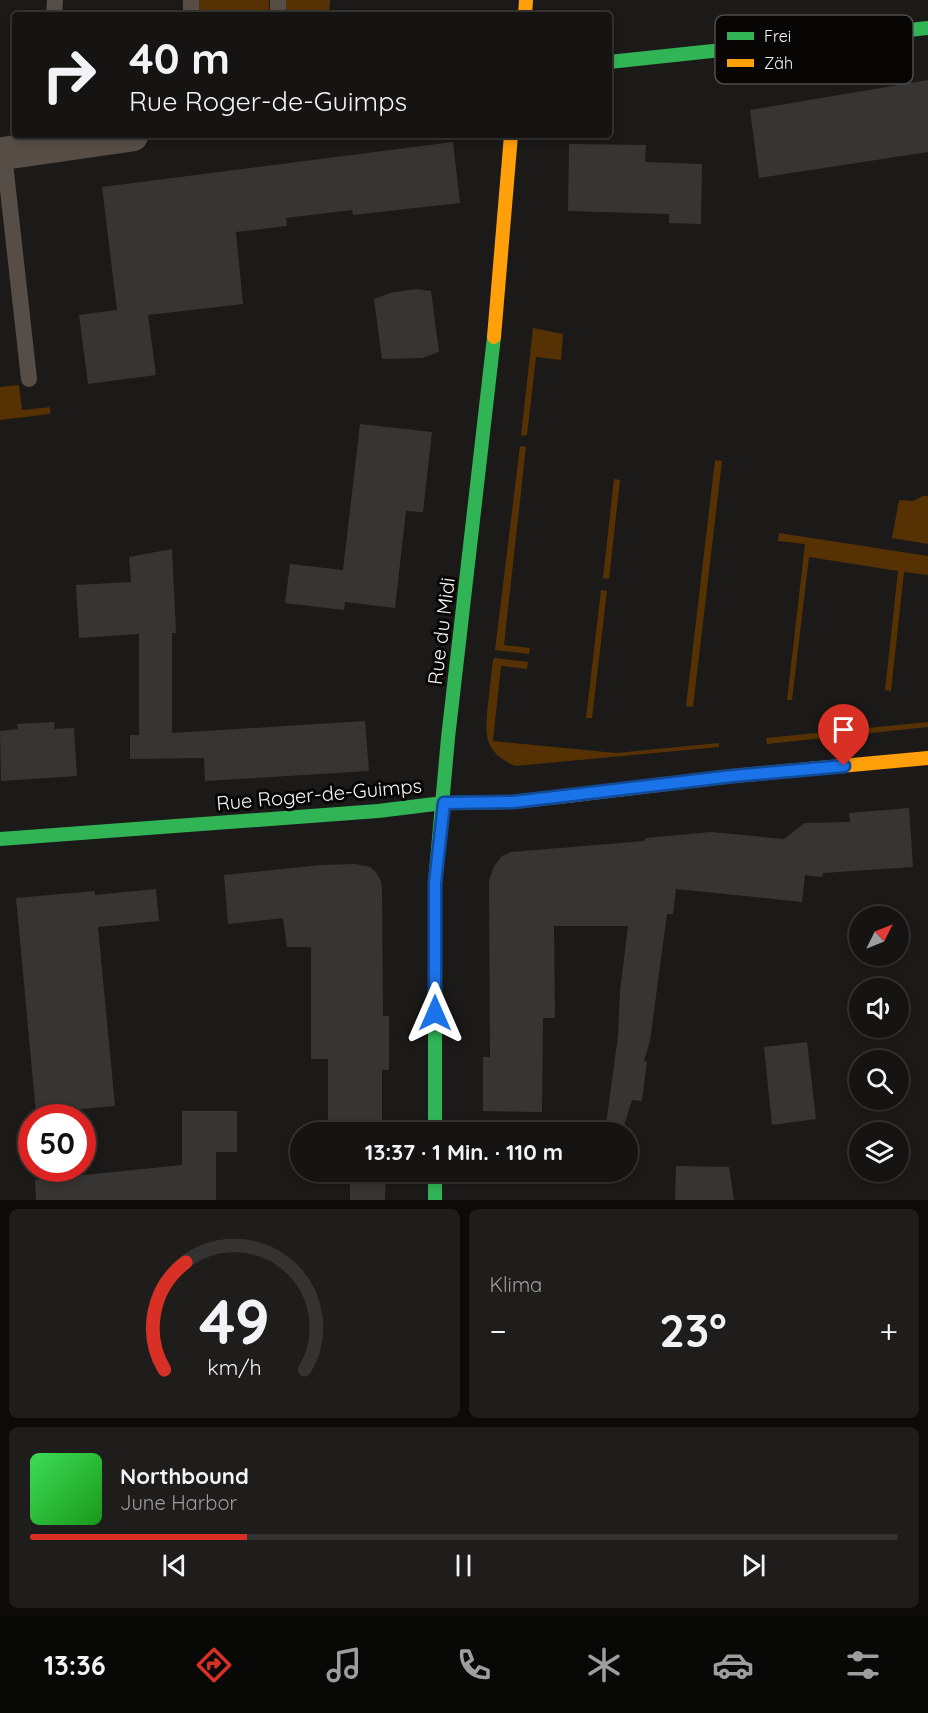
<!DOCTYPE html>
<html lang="de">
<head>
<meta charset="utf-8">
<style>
	body { margin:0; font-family:Quicksand,sans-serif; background:#1e1d1b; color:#f1f3f6; height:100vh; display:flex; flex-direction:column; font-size:22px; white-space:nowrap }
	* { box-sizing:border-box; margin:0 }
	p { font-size:20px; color:#9d9e9f }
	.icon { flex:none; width:33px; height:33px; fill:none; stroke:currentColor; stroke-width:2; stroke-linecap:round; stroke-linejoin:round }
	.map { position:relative; height:1200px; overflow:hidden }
	.side { display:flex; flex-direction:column; gap:9px; padding:9px; background:#0c0b0a; flex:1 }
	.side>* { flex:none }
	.hud { position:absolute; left:12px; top:12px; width:600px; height:126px; border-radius:6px; box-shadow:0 3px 9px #0003,0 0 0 2px #343332; background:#151412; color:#f1f3f6; overflow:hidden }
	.needle { width:39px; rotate:47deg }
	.buttons { position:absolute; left:849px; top:906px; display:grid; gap:12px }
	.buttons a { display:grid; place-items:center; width:60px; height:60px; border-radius:50%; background:#151412; box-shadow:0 3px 9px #0003,0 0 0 2px #343332; font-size:30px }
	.speed { position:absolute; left:18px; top:1104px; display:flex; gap:12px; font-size:30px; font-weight:700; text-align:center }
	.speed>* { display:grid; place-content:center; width:78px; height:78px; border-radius:50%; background:#151412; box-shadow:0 3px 9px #0003,0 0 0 2px #343332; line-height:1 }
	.speed .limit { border:9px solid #d22; background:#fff; color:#111 }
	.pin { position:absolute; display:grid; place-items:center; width:51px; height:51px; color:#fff; margin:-62px -26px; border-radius:50% 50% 50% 0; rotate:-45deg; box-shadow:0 0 6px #0007 }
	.pin .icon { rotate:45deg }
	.me { position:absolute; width:66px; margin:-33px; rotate:0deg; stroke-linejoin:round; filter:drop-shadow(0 0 4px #0008) }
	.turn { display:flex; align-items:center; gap:21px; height:126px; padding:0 18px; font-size:27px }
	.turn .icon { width:78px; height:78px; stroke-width:2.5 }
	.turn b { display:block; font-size:42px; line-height:51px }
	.big { font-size:45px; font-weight:800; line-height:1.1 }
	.side .tile { flex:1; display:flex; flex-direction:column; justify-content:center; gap:9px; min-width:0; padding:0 21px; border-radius:9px; background:#1e1d1b }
	.side .dial { align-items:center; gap:0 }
	.dial svg { height:156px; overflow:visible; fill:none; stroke:#343332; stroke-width:7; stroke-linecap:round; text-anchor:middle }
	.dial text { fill:#f1f3f6; stroke:none }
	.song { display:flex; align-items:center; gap:18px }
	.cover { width:72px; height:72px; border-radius:9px; background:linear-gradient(135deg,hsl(130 70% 55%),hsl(120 70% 35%)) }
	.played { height:6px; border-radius:3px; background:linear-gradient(90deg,#d93025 25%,#343332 25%) }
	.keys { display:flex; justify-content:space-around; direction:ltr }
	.heat { display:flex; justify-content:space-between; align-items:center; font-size:33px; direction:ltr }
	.side .tiles { flex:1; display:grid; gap:9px; grid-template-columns:1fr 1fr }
	.tile:last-child { grid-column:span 2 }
	.trip { position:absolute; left:290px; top:1122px; width:348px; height:60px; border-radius:30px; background:#151412; box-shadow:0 3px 9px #0003,0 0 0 2px #343332; font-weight:800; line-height:60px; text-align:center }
	.tab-bar { display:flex; height:96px; justify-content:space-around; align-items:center; background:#080807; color:#9d9e9f }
	.tab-bar .icon { width:42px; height:42px }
	.tab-bar .selected { color:#d93025 }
	.tab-bar b { font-size:27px; color:#f1f3f6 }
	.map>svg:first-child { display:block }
	.green { fill:#563103 }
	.building { fill:#373534 }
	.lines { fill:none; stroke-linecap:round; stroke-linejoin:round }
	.lane { stroke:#554d46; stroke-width:16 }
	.street { stroke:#554d46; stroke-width:33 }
	.fast { stroke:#30b455; stroke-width:14 }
	.slow { stroke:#ff9f0a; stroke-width:14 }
	.route-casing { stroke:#114b97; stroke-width:15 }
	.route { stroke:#1a73e8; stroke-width:10 }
	.labels { text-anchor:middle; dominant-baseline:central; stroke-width:6; stroke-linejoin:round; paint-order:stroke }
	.street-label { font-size:20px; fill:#f7f4f2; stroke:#070605 }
	.key { fill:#070605; stroke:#4f4d4c; stroke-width:1.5 }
	.key-label { font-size:16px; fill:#f7f4f2 }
</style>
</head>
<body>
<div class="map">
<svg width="928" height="1200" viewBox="0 0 928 1200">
	<rect width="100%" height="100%" fill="#1c1a18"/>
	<g class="green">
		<polygon points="198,0 269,0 269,15 197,15"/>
		<polygon points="286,0 330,0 329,15 286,15"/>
		<polygon points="533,328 563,334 561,360 536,357 527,435 521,436"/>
		<polygon points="19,385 22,410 50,407 50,414 0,420 0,387"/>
		<polygon points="520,446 526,447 504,645 530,648 529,654 495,650"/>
		<polygon points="715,460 722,461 693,707 686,706"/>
		<polygon points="614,479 620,480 609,579 603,578"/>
		<polygon points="923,496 928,496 928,544 892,538 899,500 913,501"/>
		<polygon points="779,533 928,556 928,575 904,572 891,691 885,690 898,571 809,557 792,700 787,700 805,544 778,541"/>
		<polygon points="601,590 607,591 592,718 586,718"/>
		<path d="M495 658 528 662 527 669 501 666 493 741 616 753 719 743V747L515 766C483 751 485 735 488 703 490 689 491 675 493 660Z"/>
		<polygon points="928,722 928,727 767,744 766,738"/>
	</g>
	<g class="building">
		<polygon points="928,80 928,152 759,178 750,110"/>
		<polygon points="453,142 460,203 353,215 352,210 286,218 287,226 236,232 243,304 148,315 156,375 88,384 79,315 117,310 102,187"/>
		<polygon points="569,144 646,145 645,162 702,164 701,224 669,223 669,214 568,211"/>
		<polygon points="416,289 431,291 439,352 422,358 382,359 374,299 390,293"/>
		<polygon points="360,424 432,432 423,512 406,511 395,608 345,602 344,610 285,603 290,564 343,570"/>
		<polygon points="172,549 176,633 172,633 172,733 365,721 369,771 205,781 204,758 130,759 130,735 139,735 139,634 79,638 76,585 131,582 129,557"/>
		<polygon points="55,722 54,729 74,728 77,776 1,781 0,731 18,729 17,724"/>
		<polygon points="909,808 913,867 823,873 822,877 805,875 802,902 676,889 673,914 667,914 650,1041 644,1061 647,1061 642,1101 632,1100 622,1132 605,1132 618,1036 620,991 628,926 554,926 555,1018 543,1018 542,1112 483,1111 483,1057 490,1057 489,880 494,866 502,856 511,852 645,841 645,838 711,832 784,839 805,823 850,822 849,813"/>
		<polygon points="355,864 370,867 376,872 381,881 382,890 383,1016 389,1016 389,1070 382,1070 382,1132 328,1132 328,1059 311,1059 311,947 287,947 283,918 228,924 224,875 320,865"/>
		<polygon points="156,889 159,921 98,927 115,1106 36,1113 16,898 95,891 95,895"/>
		<polygon points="807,1042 816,1119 772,1125 764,1047"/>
		<polygon points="182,1111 237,1111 237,1152 216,1152 216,1200 36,1200 35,1180 182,1165"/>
		<polygon points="676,1166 729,1167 734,1200 675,1200"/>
		<polygon points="350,1172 386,1172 385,1200 350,1200"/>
	</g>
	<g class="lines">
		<g class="lane">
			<polyline points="54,15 55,0"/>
			<polyline points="191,15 191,0"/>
			<polyline points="278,15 278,0"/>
			<polyline points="4,154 29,379"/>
		</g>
		<polyline class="street" points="0,154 132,135"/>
		<g class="fast">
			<polyline points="609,62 928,28"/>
			<polyline points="0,839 378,811 443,803 513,802 558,797"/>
			<polyline points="435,1132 435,883 448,738 494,337"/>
			<polyline points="435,1172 435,1200"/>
		</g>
		<g class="slow">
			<polyline points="525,15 526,0"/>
			<polyline points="494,337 511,135"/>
			<polyline points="558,797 733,776 928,758"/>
		</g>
	</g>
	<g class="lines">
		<g class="route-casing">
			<polyline id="route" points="435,1013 435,883 444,803 513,802 733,776 844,766"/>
		</g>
		<use href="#route" class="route"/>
	</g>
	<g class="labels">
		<g class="street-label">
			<text transform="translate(441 631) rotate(-83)">Rue du Midi</text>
			<text transform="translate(319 794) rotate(-5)">Rue Roger-de-Guimps</text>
		</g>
	</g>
	<rect x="715" y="15" width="198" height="69" rx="9" class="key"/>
	<rect x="727" y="32" width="27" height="8" fill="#30b455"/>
	<rect x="727" y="59" width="27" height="8" fill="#ff9f0a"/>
	<g class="key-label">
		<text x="764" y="42">Frei</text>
		<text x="764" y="69">Zäh</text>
	</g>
</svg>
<div class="buttons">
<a><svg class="needle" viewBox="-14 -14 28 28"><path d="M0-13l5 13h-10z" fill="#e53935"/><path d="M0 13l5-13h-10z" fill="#9d9e9f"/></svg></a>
<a><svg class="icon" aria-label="sound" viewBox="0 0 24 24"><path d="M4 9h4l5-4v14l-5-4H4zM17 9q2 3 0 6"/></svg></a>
<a><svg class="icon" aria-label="search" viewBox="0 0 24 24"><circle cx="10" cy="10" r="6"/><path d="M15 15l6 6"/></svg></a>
<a><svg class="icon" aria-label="layers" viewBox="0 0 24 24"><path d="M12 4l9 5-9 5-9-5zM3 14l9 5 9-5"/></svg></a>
</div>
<div class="speed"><div class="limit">50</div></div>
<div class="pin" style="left:844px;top:766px;background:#d93025"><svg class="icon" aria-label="arrive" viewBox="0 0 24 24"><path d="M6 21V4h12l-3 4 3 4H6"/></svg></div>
<svg class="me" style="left:435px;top:1013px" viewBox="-20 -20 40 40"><path d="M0-17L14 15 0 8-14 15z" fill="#1a73e8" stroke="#fff" stroke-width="4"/></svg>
<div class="trip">13:37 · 1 Min. · 110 m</div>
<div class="hud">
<div class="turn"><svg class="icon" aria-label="right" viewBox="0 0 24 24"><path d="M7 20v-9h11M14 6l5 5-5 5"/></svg><div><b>40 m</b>Rue Roger-de-Guimps</div></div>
</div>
</div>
<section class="side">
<div class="tiles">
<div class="tile dial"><svg viewBox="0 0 100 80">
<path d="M14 69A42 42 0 1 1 86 69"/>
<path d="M14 69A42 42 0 0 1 25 14" stroke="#d93025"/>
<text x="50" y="56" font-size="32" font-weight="700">49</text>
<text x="50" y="72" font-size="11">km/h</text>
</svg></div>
<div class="tile"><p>Klima</p>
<div class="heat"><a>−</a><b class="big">23°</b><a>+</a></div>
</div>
<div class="tile">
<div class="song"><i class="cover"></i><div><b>Northbound</b><p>June Harbor</p></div></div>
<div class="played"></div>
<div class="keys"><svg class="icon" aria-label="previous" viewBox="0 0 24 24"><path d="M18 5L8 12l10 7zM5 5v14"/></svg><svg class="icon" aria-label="pause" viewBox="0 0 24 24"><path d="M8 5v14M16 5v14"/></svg><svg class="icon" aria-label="next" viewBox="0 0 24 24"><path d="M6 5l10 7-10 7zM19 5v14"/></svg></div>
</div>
</div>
</section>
<nav class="tab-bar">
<b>13:36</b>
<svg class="icon selected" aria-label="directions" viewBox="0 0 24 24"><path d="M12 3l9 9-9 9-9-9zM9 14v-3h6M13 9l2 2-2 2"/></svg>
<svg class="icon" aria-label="music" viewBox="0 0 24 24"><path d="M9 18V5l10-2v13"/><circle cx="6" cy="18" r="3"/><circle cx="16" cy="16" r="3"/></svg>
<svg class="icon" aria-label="phone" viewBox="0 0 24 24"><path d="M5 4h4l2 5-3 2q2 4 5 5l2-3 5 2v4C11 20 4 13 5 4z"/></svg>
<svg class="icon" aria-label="climate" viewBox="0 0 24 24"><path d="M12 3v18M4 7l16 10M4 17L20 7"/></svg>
<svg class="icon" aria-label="car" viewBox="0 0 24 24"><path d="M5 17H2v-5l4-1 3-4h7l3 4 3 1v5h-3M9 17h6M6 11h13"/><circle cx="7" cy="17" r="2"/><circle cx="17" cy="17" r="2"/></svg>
<svg class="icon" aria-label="filters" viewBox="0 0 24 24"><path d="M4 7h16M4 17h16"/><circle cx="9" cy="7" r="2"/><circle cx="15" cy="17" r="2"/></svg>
</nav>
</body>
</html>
